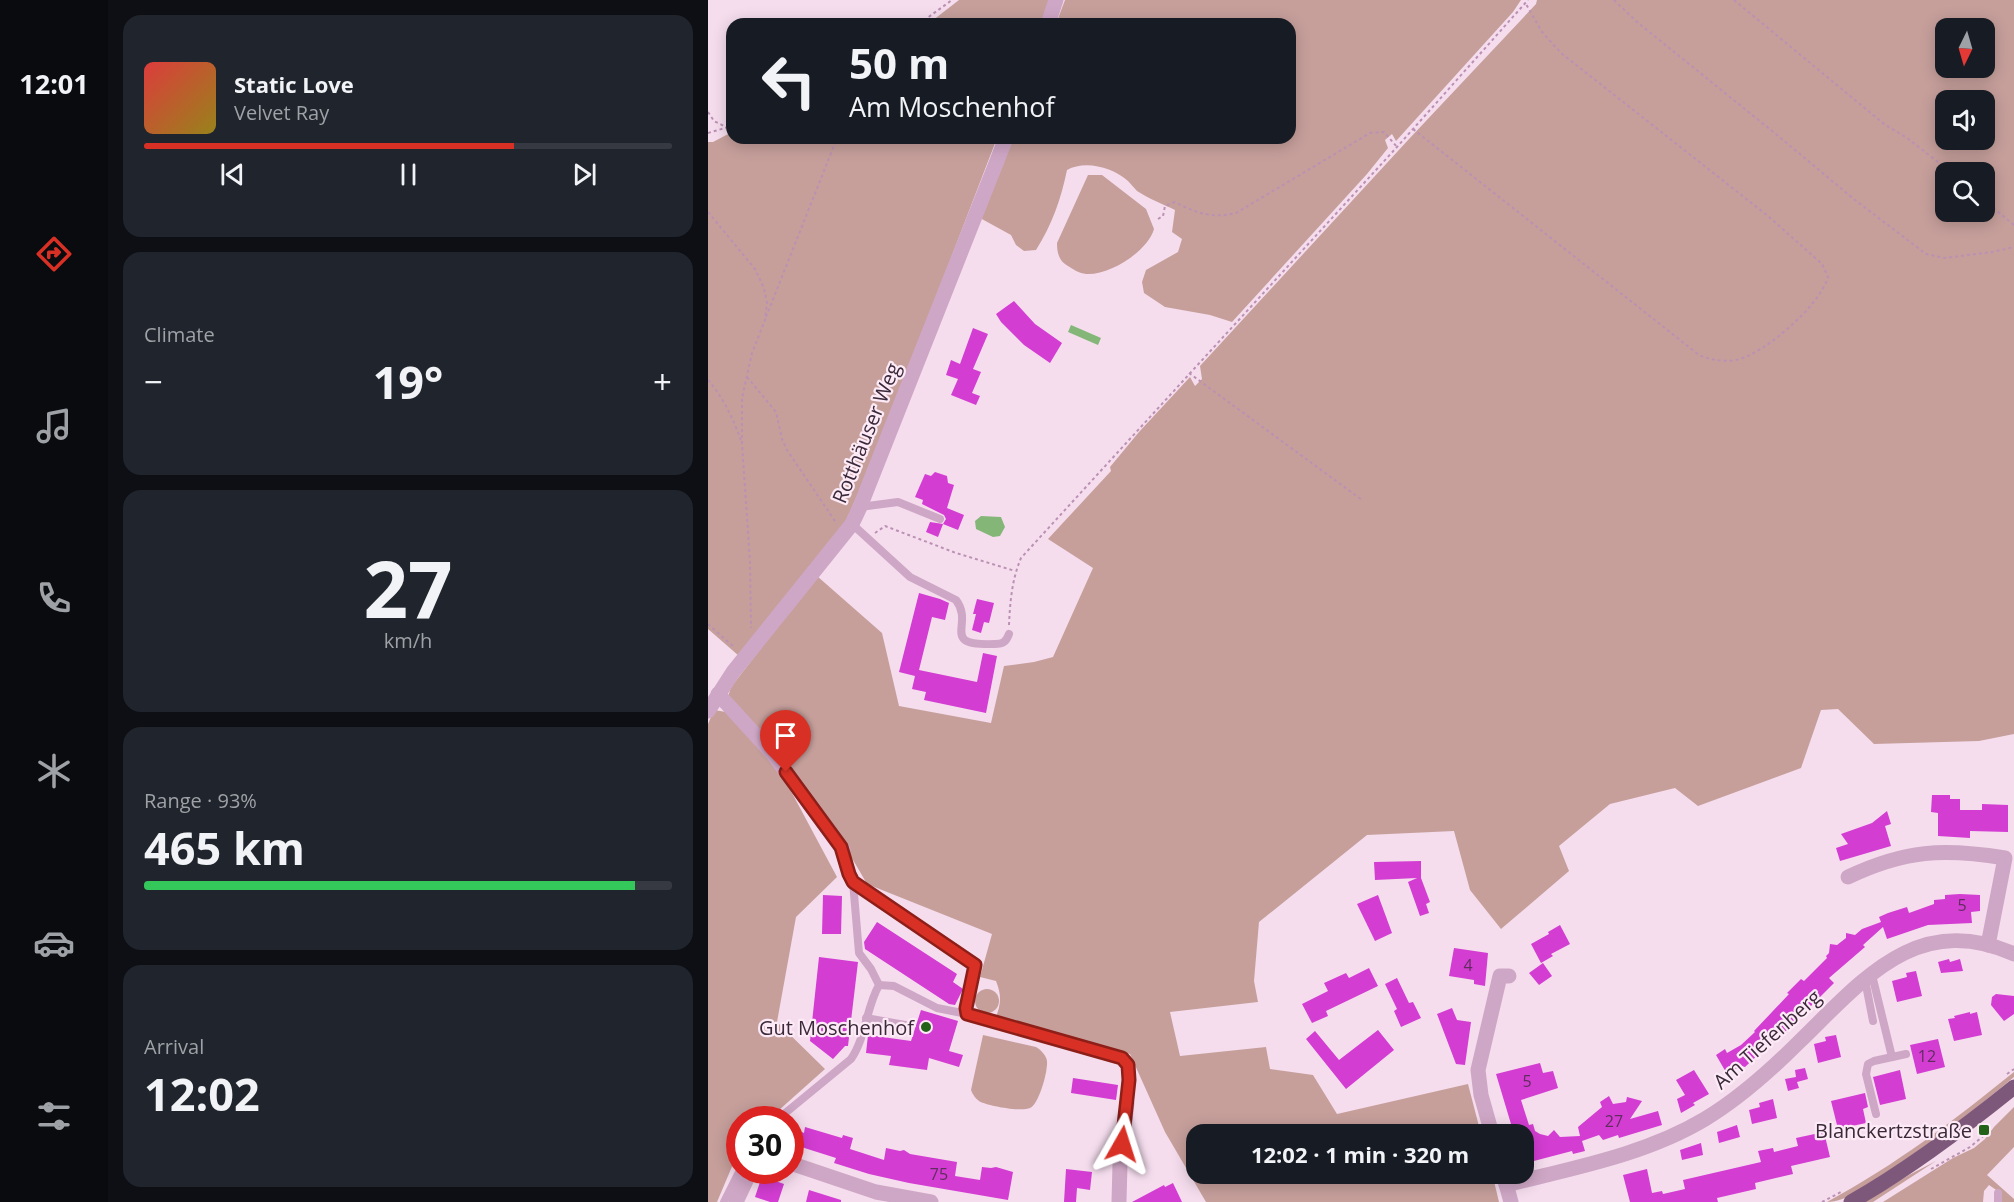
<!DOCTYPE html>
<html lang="en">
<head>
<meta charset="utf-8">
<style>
	body { margin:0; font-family:"Open Sans",sans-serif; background:#20242c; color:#f1f3f6; height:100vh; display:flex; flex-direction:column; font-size:22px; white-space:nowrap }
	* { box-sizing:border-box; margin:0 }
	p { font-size:20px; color:#9ea1a6 }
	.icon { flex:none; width:33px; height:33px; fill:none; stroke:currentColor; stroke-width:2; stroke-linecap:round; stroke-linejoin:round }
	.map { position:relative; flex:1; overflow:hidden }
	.sheet { display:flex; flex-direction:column; gap:15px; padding:15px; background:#0d0f14; width:600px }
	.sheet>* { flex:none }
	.hud { position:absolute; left:18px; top:18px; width:570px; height:126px; border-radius:18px; box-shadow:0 3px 15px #0003; background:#171b24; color:#f1f3f6; overflow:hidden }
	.needle { width:39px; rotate:185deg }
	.tools { position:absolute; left:1227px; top:18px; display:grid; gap:12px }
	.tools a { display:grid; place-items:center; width:60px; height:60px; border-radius:12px; background:#171b24; box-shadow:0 3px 15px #0003; font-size:30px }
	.speed { position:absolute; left:18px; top:1106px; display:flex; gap:12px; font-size:30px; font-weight:700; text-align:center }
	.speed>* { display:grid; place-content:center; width:78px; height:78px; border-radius:50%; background:#171b24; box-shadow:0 3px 15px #0003; line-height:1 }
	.speed .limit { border:9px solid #d22; background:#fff; color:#111 }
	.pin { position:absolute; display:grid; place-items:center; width:51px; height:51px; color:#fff; margin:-62px -26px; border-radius:50% 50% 50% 0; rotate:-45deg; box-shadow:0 0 6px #0007 }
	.pin .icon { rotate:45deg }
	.me { position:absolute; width:66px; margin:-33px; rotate:6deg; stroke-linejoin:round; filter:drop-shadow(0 0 4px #0008) }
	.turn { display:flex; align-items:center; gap:21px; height:126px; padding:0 24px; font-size:27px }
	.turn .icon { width:78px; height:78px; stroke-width:2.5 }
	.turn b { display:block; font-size:42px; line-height:51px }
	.big { font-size:45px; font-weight:700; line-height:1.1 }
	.sheet .widget { flex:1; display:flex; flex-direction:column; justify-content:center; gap:9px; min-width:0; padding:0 21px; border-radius:18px; background:#20242c }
	.sheet .dial { align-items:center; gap:0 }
	.dial b { font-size:78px; line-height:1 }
	.song { display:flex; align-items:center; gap:18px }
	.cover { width:72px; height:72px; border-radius:9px; background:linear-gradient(135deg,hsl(0 70% 55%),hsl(50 70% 35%)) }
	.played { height:6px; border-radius:3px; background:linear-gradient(90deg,#d93025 70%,#363941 70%) }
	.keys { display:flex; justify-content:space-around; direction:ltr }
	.heat { display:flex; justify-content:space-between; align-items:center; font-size:33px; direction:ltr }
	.charge { height:9px; border-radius:4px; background:linear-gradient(90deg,#34c759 93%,#363941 0) }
	.trip { position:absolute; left:478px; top:1124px; width:348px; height:60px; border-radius:18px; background:#171b24; box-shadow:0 3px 15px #0003; font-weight:700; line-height:60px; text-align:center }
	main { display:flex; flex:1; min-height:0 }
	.dock { display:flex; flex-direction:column; width:108px; justify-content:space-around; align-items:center; background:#090b0e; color:#9ea1a6 }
	.dock .icon { width:42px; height:42px }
	.dock .selected { color:#d93025 }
	.dock b { font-size:27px; color:#f1f3f6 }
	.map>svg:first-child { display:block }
	.green { fill:#c69f9b; fill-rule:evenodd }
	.water { fill:#84b678 }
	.building { fill:#d33dd2 }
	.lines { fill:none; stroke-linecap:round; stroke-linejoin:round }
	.path { stroke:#bb91b3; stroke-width:2; stroke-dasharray:3 3; stroke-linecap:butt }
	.lane { stroke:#cfa7c6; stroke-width:8 }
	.street { stroke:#cfa7c6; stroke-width:15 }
	.primary { stroke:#7e587a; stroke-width:15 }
	.route-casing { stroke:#8d1f18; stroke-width:15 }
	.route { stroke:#d93025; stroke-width:10 }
	.poi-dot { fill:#256219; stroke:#fceaf6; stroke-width:2 }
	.labels { text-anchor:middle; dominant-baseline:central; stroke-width:4.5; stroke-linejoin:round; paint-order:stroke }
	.number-label { font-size:16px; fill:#612d5f }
	.street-label { font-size:20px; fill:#3b2839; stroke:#fceaf6 }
	.poi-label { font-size:20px; fill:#3b2839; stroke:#fceaf6; text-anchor:end }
</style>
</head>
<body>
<main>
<nav class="dock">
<b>12:01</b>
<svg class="icon selected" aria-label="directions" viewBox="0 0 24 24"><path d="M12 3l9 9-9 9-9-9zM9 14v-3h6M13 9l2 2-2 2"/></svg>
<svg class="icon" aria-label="music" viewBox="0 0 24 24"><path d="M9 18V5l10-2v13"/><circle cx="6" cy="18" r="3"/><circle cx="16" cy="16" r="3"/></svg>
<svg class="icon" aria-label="phone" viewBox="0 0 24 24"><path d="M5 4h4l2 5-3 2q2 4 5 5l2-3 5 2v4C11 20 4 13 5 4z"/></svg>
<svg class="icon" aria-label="climate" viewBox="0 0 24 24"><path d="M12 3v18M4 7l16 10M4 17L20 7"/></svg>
<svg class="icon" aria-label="car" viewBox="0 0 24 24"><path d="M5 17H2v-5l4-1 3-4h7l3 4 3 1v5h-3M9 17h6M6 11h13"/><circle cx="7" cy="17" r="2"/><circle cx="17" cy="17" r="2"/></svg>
<svg class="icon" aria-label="filters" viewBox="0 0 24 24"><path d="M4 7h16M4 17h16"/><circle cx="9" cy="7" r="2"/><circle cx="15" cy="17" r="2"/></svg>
</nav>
<section class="sheet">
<div class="widget">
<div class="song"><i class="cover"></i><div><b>Static Love</b><p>Velvet Ray</p></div></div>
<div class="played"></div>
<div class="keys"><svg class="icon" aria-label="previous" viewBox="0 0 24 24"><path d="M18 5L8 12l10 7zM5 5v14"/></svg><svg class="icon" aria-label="pause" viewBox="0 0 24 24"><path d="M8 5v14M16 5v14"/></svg><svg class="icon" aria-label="next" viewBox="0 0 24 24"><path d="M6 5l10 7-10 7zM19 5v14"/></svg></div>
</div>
<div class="widget"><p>Climate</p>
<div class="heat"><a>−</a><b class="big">19°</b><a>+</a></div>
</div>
<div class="widget dial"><b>27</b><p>km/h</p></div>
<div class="widget"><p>Range · 93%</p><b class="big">465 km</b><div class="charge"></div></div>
<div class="widget"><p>Arrival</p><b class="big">12:02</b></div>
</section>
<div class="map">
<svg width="1306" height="1202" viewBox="0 0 1306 1202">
	<rect width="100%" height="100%" fill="#f5ddee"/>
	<g class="green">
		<polygon points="251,0 343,0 333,24 220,24"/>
		<path d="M357 0H813L805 12 688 141 684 134 677 140 680 148 659 174 524 322 502 315 457 307 436 293 434 282 438 270 470 252 474 239 464 232 467 210C455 204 441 199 429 191 426 188 423 184 420 181 404 167 377 160 359 170 353 199 344 225 328 250L316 251 308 245 303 235 272 218 305 138H582V24H348Z"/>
		<path d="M829 0H1306V734L1271 741 1166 744 1130 709 1113 710 1093 768 990 806 967 788 902 804 851 846 861 871 793 929 762 890 746 831 659 835 551 922 546 981 550 1002 462 1012 472 1056 558 1047 562 1069 605 1075 629 1114 760 1084 773 1134H489V1173H784L791 1202H498L457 1132 422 1054 287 1019C293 1005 294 996 288 981L272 977 284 934 159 884C122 816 69 756 20 697L23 687 109 576 174 633 191 706 283 723 296 666 326 662 345 657 385 568 340 539 403 471 402 467 431 432 482 377 487 386 494 379 492 366 701 139 828 4ZM1238 28H1276V68H1238ZM1238 100H1276V140H1238ZM1238 172H1276V212H1238Z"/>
		<polygon points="24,132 24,138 289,138 172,443 138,521 31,656 0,629 0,142 5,142"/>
		<path d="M380 175H394L438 209 446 229C440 251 401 276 378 274 371 273 366 270 360 266 351 261 349 253 349 243Z"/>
		<polygon points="6,710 18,712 69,765 129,877 88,917 69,1022 117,1069 61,1119 32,1119 31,1150 9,1202 0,1202 0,724"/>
		<circle cx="279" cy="1001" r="12"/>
		<path d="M275 1035 328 1047C333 1050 338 1055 339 1061 340 1071 331 1104 322 1108 313 1112 279 1106 271 1101 267 1098 265 1095 263 1090Z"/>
		<path d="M1306 1072V1077C1264 1112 1222 1144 1176 1174 1161 1184 1139 1202 1119 1202 1189 1164 1245 1121 1306 1072Z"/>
		<polygon points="1306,1107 1306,1147 1279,1175 1306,1199 1306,1202 1293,1202 1294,1194 1281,1185 1276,1191 1275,1202 1175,1202 1245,1158 1266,1148 1277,1139 1286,1127"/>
		<polygon points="1228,1161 1165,1202 1157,1202 1201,1175"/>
	</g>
	<g class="water">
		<polygon points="363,325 393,338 390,345 360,332"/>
		<polygon points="273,516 293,517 297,527 292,536 285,537 268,529 267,521"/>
	</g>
	<g class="building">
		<polygon points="306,301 327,324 354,343 342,363 316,345 293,322 288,314"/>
		<polygon points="265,328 280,334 265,369 273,372 264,393 272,396 268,405 243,395 250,379 238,375 243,360 252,364"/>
		<polygon points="227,472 239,476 240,483 246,485 239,508 256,515 250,530 235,524 238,519 236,515 214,504 215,500 207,497 217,474 223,476"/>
		<polygon points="222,522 235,524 230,537 218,532"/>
		<polygon points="211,593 232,599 241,603 237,620 224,617 211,670 269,682 275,653 289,656 278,713 216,700 218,692 204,689 207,676 191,672"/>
		<polygon points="269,599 286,603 281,623 276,622 273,633 264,630 268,614 265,614"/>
		<polygon points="1224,795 1242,795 1242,799 1252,799 1252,810 1274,810 1274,804 1300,805 1300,832 1262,831 1262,838 1230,836 1230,813 1223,812"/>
		<polygon points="1179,811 1183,824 1177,826 1183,846 1132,861 1128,848 1140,844 1133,834 1164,823"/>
		<polygon points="713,861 713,878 722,902 718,904 721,913 712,916 700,882 709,878 667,880 666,862"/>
		<polygon points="1252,894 1272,895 1272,911 1263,912 1264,923 1220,925 1179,939 1175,927 1155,945 1157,947 1121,978 1126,983 1071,1038 1069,1037 1037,1067 1034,1066 1019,1074 1008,1055 1017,1049 1019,1053 1033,1045 1047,1032 1046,1031 1081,994 1079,993 1093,979 1096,981 1119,958 1118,956 1121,953 1122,944 1129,945 1138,938 1138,933 1147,935 1154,929 1173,922 1171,917 1180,913 1199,907 1201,913 1226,904 1226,900 1237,899 1237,895"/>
		<polygon points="115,895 134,896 133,934 114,934"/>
		<polygon points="670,895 684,933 667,941 649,904"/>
		<polygon points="169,922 249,974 245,982 255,989 247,1005 241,1004 157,949 156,942"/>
		<polygon points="852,925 862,944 843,954 845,956 833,963 823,944 841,934 840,932"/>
		<polygon points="746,948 780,953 777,986 766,984 766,980 741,976"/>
		<polygon points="111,957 150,962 140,1046 137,1046 125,1059 102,1041"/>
		<polygon points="1241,959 1242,962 1252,959 1255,971 1233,973 1230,962"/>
		<polygon points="835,963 844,976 831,985 821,973"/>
		<polygon points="661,968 670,986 618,1011 620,1016 604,1023 594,1004 620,991 616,983 638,973 641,978"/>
		<polygon points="1208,971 1214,996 1189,1002 1184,981 1199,977 1198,973"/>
		<polygon points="689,978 701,1003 705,1002 713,1018 693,1027 686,1011 689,1009 677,984"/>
		<polygon points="1288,994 1306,996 1306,1014 1296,1021 1283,1005 1284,997"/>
		<polygon points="744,1008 749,1020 763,1022 757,1065 748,1064 729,1014"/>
		<polygon points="213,1010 250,1021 241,1051 255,1055 251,1067 221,1058 219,1070 181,1065 183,1056 158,1053 160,1035 203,1041"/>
		<polygon points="1262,1012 1262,1014 1269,1012 1274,1035 1246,1041 1240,1019 1247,1018 1246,1016"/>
		<polygon points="670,1030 686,1050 638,1089 598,1039 607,1031 631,1060"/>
		<polygon points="1128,1035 1133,1057 1110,1063 1106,1044 1118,1041 1117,1037"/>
		<polygon points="1230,1039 1237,1067 1209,1074 1202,1045"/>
		<polygon points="832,1063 835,1073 845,1071 850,1088 813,1100 821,1125 825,1124 827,1131 832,1134 840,1136 846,1130 852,1137 872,1136 870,1127 894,1107 892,1102 901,1096 905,1104 918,1102 919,1097 934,1101 922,1119 950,1111 954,1125 911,1138 910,1135 895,1140 891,1135 874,1141 877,1151 865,1154 864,1151 822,1162 821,1159 816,1160 816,1134 806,1134 788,1074"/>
		<polygon points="1097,1068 1100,1079 1089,1082 1091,1088 1080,1091 1077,1079 1088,1077 1087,1070"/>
		<polygon points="986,1070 1001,1094 985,1103 987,1105 973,1113 969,1099 977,1095 968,1080"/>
		<polygon points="1192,1070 1198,1099 1172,1105 1165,1077"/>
		<polygon points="365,1078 410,1085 408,1100 363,1093"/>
		<polygon points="1157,1093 1160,1107 1155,1109 1158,1123 1130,1129 1123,1101"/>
		<polygon points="1065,1099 1069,1118 1044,1124 1041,1110 1052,1107 1051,1103"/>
		<polygon points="1029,1125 1032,1137 1011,1143 1009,1132"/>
		<polygon points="97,1127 134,1138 135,1135 145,1138 142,1149 176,1160 178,1148 192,1151 196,1150 202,1154 249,1162 247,1176 272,1180 274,1167 283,1168 288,1167 305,1172 300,1200 201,1183 161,1174 126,1163 128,1158 87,1145 92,1131 96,1133"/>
		<polygon points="1116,1132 1122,1157 1083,1166 1085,1174 1047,1183 1048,1189 1009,1198 1010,1202 922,1202 915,1175 939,1169 944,1193 954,1191 955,1194 977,1189 975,1180 1053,1162 1050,1151 1065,1148 1066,1152 1090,1146 1088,1138"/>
		<polygon points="993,1143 995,1155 974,1160 972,1150"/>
		<polygon points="358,1169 384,1172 382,1190 369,1188 368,1202 356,1202"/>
		<polygon points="54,1176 76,1184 70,1202 62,1202 47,1197"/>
		<polygon points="465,1183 474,1202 424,1202 456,1185 457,1187"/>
		<polygon points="101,1190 133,1200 133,1202 98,1202"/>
	</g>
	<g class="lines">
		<g class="path">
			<polyline points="906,0 929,22 1069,135 1147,200 1218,254 1237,258 1284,252 1306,247"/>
			<polyline points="1026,0 1176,124 1199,138 1243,172"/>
			<polyline points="211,24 244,0"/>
			<polyline points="0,112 6,121 20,128"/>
			<path d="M705 129 991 355C1003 360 1014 362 1028 360 1057 354 1112 305 1120 277L1114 264 1060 216 853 53 834 32 818 4"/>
			<polyline points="0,133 24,126"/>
			<polyline points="1276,200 1306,225"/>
			<polyline points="0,212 47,269 56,288 59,303 57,320 44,353 34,398 34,443 42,562 43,628"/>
			<path d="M450 219 455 216 457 206 467 202C488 213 505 219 528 213L662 133 676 132 689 147"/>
			<polyline points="58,317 129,138"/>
			<polyline points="481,373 654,500"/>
			<polyline points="39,377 68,412 74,439 79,450 129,524"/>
			<path d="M0 380C15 397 26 420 33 441"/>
			<polyline points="167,533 177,526 248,553 307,571"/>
			<polyline points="0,624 26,647"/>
			<path d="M301 625C302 602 304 579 313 558L689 147 820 0"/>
			<polyline points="1299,1074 1306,1069"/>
			<polyline points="1223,1169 1262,1147 1279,1133 1276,1129"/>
			<polyline points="1114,1202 1133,1192"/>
		</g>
		<g class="lane">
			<polyline points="152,507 190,502 232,519"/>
			<path d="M144 524 202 577 248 600C267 625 230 646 287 644 295 644 298 642 301 634"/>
			<polyline points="135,850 140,874 145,882 267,965 258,1008 259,1014 414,1058 420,1065 420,1069 419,1103"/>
			<polyline points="1164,975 1184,1057"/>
			<polyline points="1157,980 1165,1021"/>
			<polyline points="171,985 186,986 229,1008 259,1014"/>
			<polyline points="158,1018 197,1025"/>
			<polyline points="1168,1114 1158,1074 1160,1064 1166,1061 1198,1054"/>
			<path d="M70 1119 143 1059C158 1037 158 1008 171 985L163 969 151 953 145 882"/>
			<polyline points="1290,1193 1290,1202"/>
			<polyline points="16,1202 32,1170"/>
		</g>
		<g class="street">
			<polyline points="340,24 348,0"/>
			<polyline points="10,694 65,754 135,850"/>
			<polyline points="0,711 25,672 144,524 152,507 298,138"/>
			<path d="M1140 877C1197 850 1235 848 1297 858L1280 945"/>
			<polyline points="784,1134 773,1095 770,1070 792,976 801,976"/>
			<polyline points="82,1163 168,1192 223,1202"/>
			<polyline points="795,1173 803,1202"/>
			<path d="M798 1185C864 1168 937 1155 997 1119 1032 1098 1063 1070 1092 1041 1155 980 1209 911 1306 954"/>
			<polyline points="28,1202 43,1170"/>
			<polyline points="411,1202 412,1164 419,1103"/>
		</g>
		<path class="primary" d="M1143 1202C1201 1169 1254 1129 1306 1087"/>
	</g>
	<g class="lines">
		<g class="route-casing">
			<polyline id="route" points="78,772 133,847 141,874 145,882 267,965 258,1008 259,1014 414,1058 420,1065 421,1080 414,1144"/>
		</g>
		<use href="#route" class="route"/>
	</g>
	<g class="poi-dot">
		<circle cx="218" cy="1027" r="6"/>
		<rect x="1270" y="1124" width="12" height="12" rx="3"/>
	</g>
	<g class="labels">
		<g class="number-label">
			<text x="1254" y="905">5</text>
			<text x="760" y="965">4</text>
			<text x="1219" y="1056">12</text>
			<text x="819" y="1081">5</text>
			<text x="906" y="1121">27</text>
			<text x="231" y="1174">75</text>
		</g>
		<g class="street-label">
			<text transform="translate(158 433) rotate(-68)">Rotthäuser Weg</text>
			<text transform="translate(1059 1039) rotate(-42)">Am Tiefenberg</text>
		</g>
		<g class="poi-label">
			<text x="206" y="1027">Gut Moschenhof</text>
			<text x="1264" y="1130">Blanckertzstraße</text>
		</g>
	</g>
</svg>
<div class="tools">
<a><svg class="needle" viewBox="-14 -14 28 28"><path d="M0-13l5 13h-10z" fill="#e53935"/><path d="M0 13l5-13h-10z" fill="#9ea1a6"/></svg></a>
<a><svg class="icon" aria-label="sound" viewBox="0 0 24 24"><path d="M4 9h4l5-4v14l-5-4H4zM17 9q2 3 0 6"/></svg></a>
<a><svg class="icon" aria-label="search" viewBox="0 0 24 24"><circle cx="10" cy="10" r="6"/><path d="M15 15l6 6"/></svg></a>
</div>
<div class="speed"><div class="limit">30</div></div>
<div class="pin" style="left:78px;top:772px;background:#d93025"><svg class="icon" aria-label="arrive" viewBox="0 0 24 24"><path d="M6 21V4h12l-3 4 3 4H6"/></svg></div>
<svg class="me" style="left:414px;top:1144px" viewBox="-20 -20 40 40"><path d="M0-17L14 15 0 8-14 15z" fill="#d93025" stroke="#fff" stroke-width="4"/></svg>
<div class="trip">12:02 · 1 min · 320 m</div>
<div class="hud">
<div class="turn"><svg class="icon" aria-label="left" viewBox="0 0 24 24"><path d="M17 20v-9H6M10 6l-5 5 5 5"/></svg><div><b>50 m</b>Am Moschenhof</div></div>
</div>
</div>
</main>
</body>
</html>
